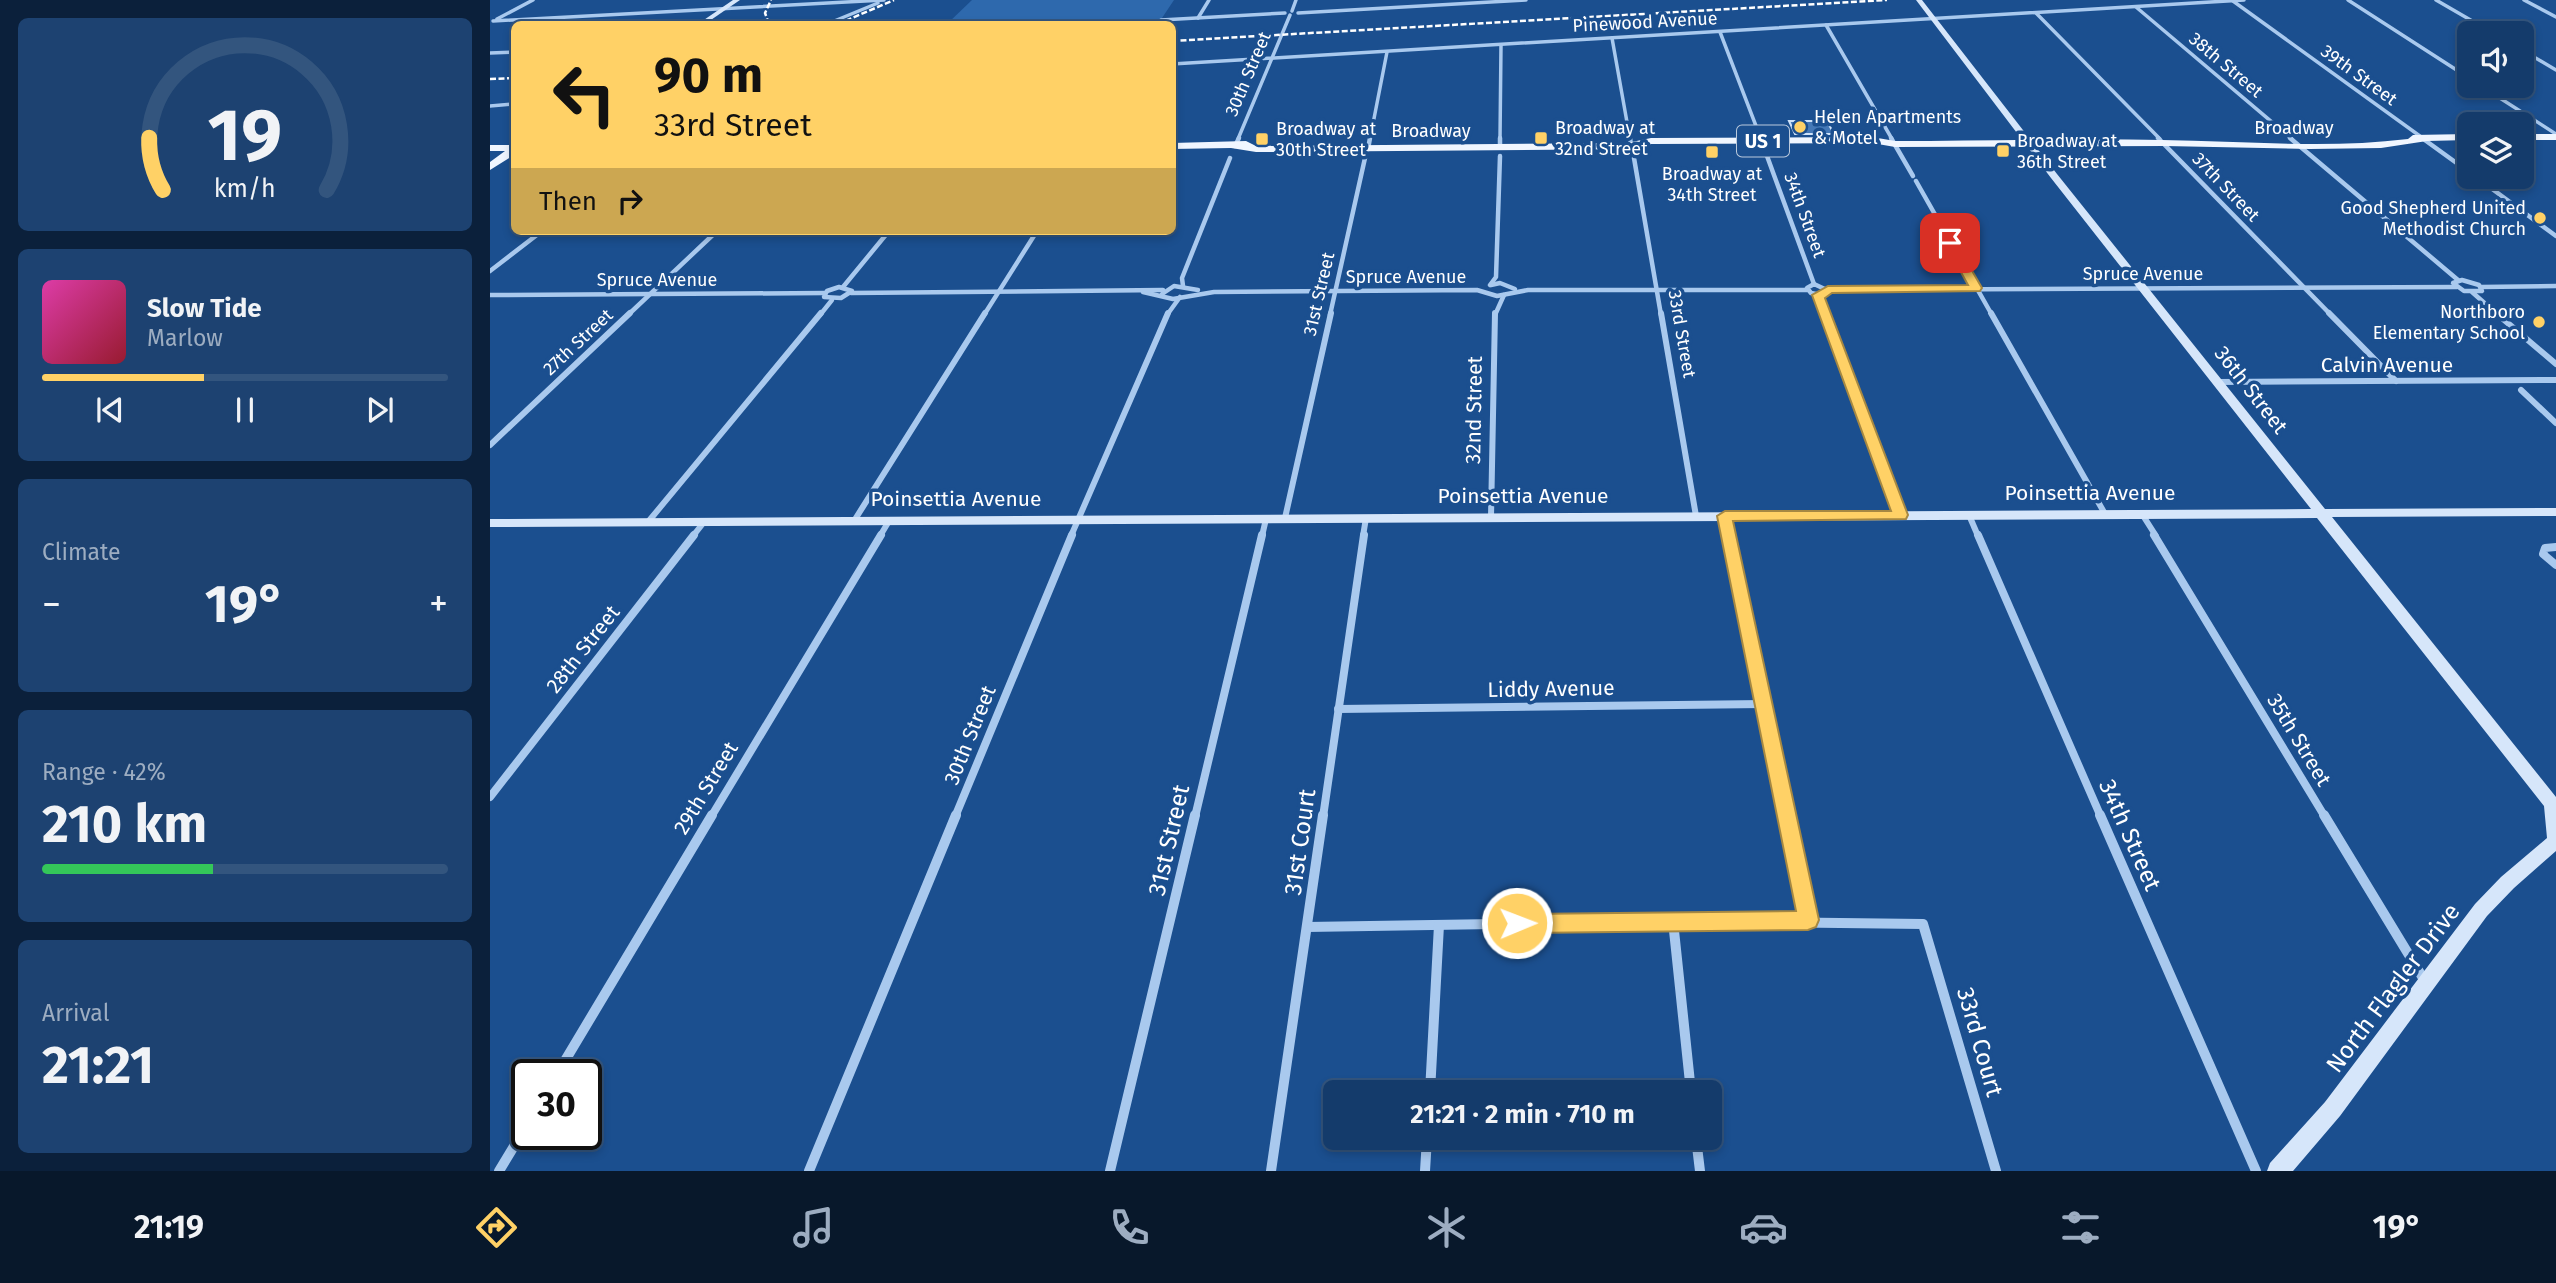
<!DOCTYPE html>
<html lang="en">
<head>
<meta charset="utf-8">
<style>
	body { margin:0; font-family:"Fira Sans",sans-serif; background:#1d4271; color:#f1f3f6; height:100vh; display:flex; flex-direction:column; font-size:26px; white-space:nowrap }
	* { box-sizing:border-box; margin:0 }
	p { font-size:23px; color:#9dadc1 }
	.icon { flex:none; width:38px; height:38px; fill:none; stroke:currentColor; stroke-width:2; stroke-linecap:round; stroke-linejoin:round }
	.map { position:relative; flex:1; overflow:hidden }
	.panel { display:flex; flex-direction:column; gap:18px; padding:18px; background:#0b203b; width:490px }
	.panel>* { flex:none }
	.hud { position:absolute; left:21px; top:21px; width:665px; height:214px; border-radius:10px; box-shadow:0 4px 10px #0003,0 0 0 2px #33557e; background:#ffd166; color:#111; overflow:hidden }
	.controls { position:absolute; left:1967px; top:21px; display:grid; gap:14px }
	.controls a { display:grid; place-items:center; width:77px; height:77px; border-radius:10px; background:#143b6b; box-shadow:0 4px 10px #0003,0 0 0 2px #33557e; font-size:35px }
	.speed { position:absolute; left:21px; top:1059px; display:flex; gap:14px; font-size:35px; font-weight:700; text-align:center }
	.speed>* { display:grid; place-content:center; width:91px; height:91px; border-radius:50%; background:#143b6b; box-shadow:0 4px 10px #0003,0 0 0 2px #33557e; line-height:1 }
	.speed .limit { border:4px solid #111; border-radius:10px; background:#fff; color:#111 }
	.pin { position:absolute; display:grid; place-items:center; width:60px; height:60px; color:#fff; margin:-30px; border-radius:14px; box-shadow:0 4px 10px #0006 }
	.me { position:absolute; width:77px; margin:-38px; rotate:89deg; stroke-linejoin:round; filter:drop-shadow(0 0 5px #0008) }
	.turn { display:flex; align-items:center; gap:24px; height:147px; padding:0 28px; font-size:32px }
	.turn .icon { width:91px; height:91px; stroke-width:2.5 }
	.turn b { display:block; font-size:49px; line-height:60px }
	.then { display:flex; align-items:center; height:66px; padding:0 28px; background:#0003; gap:14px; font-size:26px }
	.big { font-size:52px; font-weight:700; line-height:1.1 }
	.panel .widget { flex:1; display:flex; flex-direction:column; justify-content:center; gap:10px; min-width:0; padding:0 24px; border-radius:10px; background:#1d4271 }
	.panel .dial { align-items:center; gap:0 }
	.dial svg { height:182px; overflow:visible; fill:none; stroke:#33557e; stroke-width:7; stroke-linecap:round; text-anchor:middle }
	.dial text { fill:#f1f3f6; stroke:none }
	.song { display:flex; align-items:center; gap:21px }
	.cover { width:84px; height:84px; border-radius:10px; background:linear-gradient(135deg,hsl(320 70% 55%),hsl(350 70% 35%)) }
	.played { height:7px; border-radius:4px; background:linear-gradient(90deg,#ffd166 40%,#33557e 40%) }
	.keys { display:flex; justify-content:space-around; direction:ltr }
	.heat { display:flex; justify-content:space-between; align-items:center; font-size:38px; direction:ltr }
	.charge { height:10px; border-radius:5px; background:linear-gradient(90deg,#34c759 42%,#33557e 0) }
	.trip { position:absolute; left:833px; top:1080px; width:399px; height:70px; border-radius:10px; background:#143b6b; box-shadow:0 4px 10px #0003,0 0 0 2px #33557e; font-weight:700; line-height:70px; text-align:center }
	.tabs { display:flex; height:112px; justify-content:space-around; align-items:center; background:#08182b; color:#9dadc1 }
	.tabs .icon { width:49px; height:49px }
	.tabs .on { color:#ffd166 }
	.tabs b { font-size:32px; color:#f1f3f6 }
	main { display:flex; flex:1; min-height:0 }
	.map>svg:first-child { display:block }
	.green { fill:#2e69ad }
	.building { fill:#4478b7; stroke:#cfe3fa; stroke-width:2 }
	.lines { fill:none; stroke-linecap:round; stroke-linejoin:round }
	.street-far4 { stroke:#a9c9ee; stroke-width:3.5 }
	.street-far3 { stroke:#a9c9ee; stroke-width:4.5 }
	.street-far2 { stroke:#a9c9ee; stroke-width:6 }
	.street-far1 { stroke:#a9c9ee; stroke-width:8 }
	.street { stroke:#a9c9ee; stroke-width:10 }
	.secondary { fill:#d6e6fa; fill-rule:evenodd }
	.primary { fill:#f0f6ff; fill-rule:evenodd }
	.rail { stroke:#fff; stroke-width:2.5; stroke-dasharray:6 2.5; stroke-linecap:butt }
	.route { fill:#ffd166; stroke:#a68842; stroke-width:2 }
	.poi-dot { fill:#ffd166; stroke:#1b4f8f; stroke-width:2.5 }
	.labels { text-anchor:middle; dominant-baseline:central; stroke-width:7; stroke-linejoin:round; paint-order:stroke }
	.far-street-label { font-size:18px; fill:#fff; stroke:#1b4f8f }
	.far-poi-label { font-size:18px; fill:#fff; stroke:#1b4f8f; text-anchor:start }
	.shield { fill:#1b4f8f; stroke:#bbcadd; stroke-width:2 }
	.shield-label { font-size:19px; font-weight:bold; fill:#fff }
	.street-label { font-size:21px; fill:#fff; stroke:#1b4f8f }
	.near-street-label { font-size:24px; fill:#fff; stroke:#1b4f8f }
</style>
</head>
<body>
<main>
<section class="panel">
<div class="widget dial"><svg viewBox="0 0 100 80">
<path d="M14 69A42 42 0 1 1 86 69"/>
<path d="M14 69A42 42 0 0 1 8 46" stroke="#ffd166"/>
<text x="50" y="56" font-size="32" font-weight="700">19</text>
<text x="50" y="72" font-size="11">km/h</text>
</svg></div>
<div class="widget">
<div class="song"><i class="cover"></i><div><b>Slow Tide</b><p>Marlow</p></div></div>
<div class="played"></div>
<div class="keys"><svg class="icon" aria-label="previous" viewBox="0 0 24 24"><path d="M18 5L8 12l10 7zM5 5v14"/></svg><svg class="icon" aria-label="pause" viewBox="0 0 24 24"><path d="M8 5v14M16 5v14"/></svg><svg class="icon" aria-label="next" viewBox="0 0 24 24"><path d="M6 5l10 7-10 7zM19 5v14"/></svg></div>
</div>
<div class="widget"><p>Climate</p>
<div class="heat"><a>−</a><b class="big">19°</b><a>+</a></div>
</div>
<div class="widget"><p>Range · 42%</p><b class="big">210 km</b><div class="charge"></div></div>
<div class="widget"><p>Arrival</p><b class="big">21:21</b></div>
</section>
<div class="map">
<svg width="2066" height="1171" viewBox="0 0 2066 1171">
	<rect width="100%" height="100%" fill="#1b4f8f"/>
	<polygon class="green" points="482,0 684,0 668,24 457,24"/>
	<polygon class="building" points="1299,121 1337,121 1344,134 1305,134"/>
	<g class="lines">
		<g class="street-far4">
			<polyline points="1858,0 1979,78"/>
			<polyline points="1946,0 2003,33"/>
			<polyline points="2034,0 2066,17"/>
			<polyline points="1743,1 1934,139"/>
			<polyline points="1646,7 1802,139"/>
			<polyline points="802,11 806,0"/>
			<polyline points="808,13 1036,0"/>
			<polyline points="1546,13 1670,139"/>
			<polyline points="708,18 719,0"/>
			<polyline points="7,19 43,0"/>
			<polyline points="671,20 795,13"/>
			<polyline points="3,21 394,0"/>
			<polyline points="337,24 388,3"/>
			<polyline points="1336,25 1402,139"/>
			<polyline points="1230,32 1271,139"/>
			<polyline points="1122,38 1140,139"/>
			<polyline points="2032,50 2066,70"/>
			<polyline points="0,53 24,52"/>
			<polyline points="682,64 1754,0"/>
			<polyline points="1991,86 2066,134"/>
			<polyline points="0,106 24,104"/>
			<polyline points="748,139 800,15"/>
			<polyline points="880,139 897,52"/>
			<polyline points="1010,139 1011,45"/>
		</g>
		<g class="street-far3">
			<polyline points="1140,138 1141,145"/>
			<polyline points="1270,138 1274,147"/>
			<polyline points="1401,138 1423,176"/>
			<polyline points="1668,138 1841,315"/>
			<polyline points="1800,138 1968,280"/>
			<polyline points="1932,138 1979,172"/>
			<polyline points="1010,145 1010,138"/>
			<polyline points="745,146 749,138"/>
			<polyline points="878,149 880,138"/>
			<polyline points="1277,156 1324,284"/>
			<polyline points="1144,158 1171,315"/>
			<polyline points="1986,177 2066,236"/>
			<polyline points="1426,181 1502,315"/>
			<polyline points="0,271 52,231"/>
			<polygon points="1972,280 1989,285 1992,291 1974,291 1963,283"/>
			<polygon points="1324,284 1339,291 1331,295 1321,293 1317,288"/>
			<polyline points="1000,285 1006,277 1010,156"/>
			<polyline points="1001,285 1010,283 1025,289"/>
			<polyline points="693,286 692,278 740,158"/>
			<polygon points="349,287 362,291 351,298 334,297 337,291"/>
			<polyline points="353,287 399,231"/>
			<polyline points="1991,287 2066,286"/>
			<polyline points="1338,290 1967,287"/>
			<polyline points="653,292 683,299 724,292 987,290 1007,296 1038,290 1317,290"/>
			<polyline points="1982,292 2008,315"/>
			<polyline points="361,293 673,290"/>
			<polyline points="672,294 684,286 708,290"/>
			<polyline points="0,295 335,293"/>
			<polyline points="1328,295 1335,315"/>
			<polyline points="138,315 227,231"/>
			<polyline points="330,315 342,300"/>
			<polyline points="494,315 547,231"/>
			<polyline points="677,315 690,297"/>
			<polyline points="840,315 875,158"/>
			<polyline points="1005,315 1014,295"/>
		</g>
		<g class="street-far2">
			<polyline points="1171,313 1206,516"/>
			<polyline points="1335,313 1411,515"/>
			<polyline points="1501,313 1615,514"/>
			<polyline points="1839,313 1906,381"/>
			<polyline points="2006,313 2066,364"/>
			<polyline points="1728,382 2066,380"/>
			<polyline points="2031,390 2066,423"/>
			<polyline points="0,445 140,313"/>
			<polyline points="1652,514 1666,536"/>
			<polyline points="1479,515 1488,536"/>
			<polyline points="1235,516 1239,536"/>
			<polyline points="1001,517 1005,313"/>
			<polyline points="795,518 841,313"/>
			<polyline points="364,521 495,313"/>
			<polyline points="158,522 331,313"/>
			<polyline points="203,536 214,522"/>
			<polyline points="390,536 399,521"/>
			<polyline points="581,536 678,313"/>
			<polyline points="772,536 776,519"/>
			<polyline points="873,536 876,518"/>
		</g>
		<g class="street-far1">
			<polyline points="1239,535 1297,817"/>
			<polyline points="1488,535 1611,817"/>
			<polyline points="1664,535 1835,817"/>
			<polyline points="2066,547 2055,548 2053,554 2066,565"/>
			<polyline points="848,709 1274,704"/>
			<polyline points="0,797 204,535"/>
			<polyline points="221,817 391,535"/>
			<polyline points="465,817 582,535"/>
			<polyline points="705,817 772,535"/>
			<polyline points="833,817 874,535"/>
		</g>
		<g class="street">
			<polyline points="1296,815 1318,920"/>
			<polyline points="1610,815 1766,1171"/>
			<polyline points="1834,815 1936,983"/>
			<polyline points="1183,921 1201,1092"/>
			<polyline points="817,927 1183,921 1433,924 1506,1171"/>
			<polyline points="67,1074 222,815"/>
			<polyline points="940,1092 949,925"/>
			<polyline points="1206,1138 1210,1171"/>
			<polyline points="9,1171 37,1125"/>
			<polyline points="319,1171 466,815"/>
			<polyline points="620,1171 705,815"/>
			<polyline points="781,1171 833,815"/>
			<polyline points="935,1171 937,1138"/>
		</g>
		<g class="secondary">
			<polygon points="243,0 250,0 215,24 208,24"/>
			<polygon points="1426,0 1432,0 1567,174 1835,509 2066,508 2066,516 1842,517 2066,797 2066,851 2024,888 1997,916 1850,1116 1803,1171 1777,1171 1780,1163 1835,1102 1985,904 2011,877 2057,838 2054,806 1827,518 0,527 0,519 1821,509 1561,178"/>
		</g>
		<g class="primary">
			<path d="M1979 134V140L1937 141 1891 148 1820 149 1675 146 1405 147 1382 143 1161 144 1151 149 766 152 741 148 682 149V143L756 141 766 146 1137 143 1161 138 1382 137 1405 141C1494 141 1583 138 1672 140 1754 141 1837 149 1918 139L1923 135Z"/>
			<rect x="2032" y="134" width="34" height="6"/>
			<polygon points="0,145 24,145 24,155 0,170 0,162 15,151 0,151"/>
		</g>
		<g class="rail">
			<polyline points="279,24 275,13 281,0"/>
			<polyline points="348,24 404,0"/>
			<polyline points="682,41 1397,0"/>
			<polyline points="0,79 24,78"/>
		</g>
	</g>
	<polygon class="route" points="1460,239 1466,243 1492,288 1490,291 1342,293 1335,298 1418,515 1416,519 1243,521 1329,920 1326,927 1318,930 1027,933 1019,930 1016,923 1019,917 1027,914 1306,911 1227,516 1235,511 1401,511 1322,295 1338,286 1478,285 1455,243"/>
	<g class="poi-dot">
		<circle cx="1310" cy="127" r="7"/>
		<rect x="1044" y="131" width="14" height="14" rx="3.5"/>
		<rect x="765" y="132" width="14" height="14" rx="3.5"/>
		<rect x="1506" y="144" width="14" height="14" rx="3.5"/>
		<rect x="1215" y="145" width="14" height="14" rx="3.5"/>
		<circle cx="2050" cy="218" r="7"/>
		<circle cx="2049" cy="322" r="7"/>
	</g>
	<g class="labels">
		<g class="far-street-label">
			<text transform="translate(1155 22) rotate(-3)">Pinewood Avenue</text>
			<text transform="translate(1736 65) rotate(40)">38th Street</text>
			<text transform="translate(758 74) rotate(-67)">30th Street</text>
			<text transform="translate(1869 75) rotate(36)">39th Street</text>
			<text x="1804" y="128">Broadway</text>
			<text x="941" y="131">Broadway</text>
			<text transform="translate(1736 187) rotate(46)">37th Street</text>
			<text transform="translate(1315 215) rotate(70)">34th Street</text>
			<text x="1653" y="274">Spruce Avenue</text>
			<text x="916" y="277">Spruce Avenue</text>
			<text x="167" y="280">Spruce Avenue</text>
			<text transform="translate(829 294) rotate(-77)">31st Street</text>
			<text transform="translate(1192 334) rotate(80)">33rd Street</text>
			<text transform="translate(88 342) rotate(-43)">27th Street</text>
		</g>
		<g class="far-poi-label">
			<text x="1324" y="117">Helen Apartments<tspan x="1324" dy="21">&amp; Motel</tspan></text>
			<text x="1065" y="128">Broadway at<tspan x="1065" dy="21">32nd Street</tspan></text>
			<text x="786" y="129">Broadway at<tspan x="786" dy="21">30th Street</tspan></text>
			<text x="1527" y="141">Broadway at<tspan x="1527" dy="21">36th Street</tspan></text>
			<text x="1222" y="174" text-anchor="middle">Broadway at<tspan x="1222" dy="21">34th Street</tspan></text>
			<text x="2036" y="208" text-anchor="end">Good Shepherd United<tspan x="2036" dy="21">Methodist Church</tspan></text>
			<text x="2035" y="312" text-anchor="end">Northboro<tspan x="2035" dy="21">Elementary School</tspan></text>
		</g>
		<rect class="shield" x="1247" y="125.5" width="52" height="31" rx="5"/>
		<g class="shield-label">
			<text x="1273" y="141">US 1</text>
		</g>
		<g class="street-label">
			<text x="1897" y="365">Calvin Avenue</text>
			<text transform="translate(1761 390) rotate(52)">36th Street</text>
			<text transform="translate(984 410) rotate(-89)">32nd Street</text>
			<text x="1600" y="493">Poinsettia Avenue</text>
			<text x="1033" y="496">Poinsettia Avenue</text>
			<text x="466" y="499">Poinsettia Avenue</text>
			<text transform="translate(93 649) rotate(-52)">28th Street</text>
			<text transform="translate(1061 689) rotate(-1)">Liddy Avenue</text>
			<text transform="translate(480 735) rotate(-68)">30th Street</text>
			<text transform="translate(1809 740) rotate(59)">35th Street</text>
			<text transform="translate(216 788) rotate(-59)">29th Street</text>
		</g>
		<g class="near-street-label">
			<text transform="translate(1640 835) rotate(66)">34th Street</text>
			<text transform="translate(679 840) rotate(-77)">31st Street</text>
			<text transform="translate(810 842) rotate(-82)">31st Court</text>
			<text transform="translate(1903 988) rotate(-53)">North Flagler Drive</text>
			<text transform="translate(1490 1042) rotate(74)">33rd Court</text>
		</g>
	</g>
</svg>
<div class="controls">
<a><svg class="icon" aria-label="sound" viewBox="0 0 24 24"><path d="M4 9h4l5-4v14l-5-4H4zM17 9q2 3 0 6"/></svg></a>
<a><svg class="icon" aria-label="layers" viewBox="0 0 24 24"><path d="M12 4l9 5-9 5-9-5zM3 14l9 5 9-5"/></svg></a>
</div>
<div class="speed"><div class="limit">30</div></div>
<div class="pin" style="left:1460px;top:243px;background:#d93025"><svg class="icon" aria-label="arrive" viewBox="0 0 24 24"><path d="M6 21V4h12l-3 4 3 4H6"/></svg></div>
<svg class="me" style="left:1027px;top:923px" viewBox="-20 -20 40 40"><circle r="17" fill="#ffd166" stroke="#fff" stroke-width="3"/><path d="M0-11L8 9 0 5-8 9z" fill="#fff"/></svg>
<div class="trip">21:21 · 2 min · 710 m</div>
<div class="hud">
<div class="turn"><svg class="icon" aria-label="left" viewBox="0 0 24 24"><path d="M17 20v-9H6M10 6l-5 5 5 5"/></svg><div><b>90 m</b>33rd Street</div></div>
<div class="then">Then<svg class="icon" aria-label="right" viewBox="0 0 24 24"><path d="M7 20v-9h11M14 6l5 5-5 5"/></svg></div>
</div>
</div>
</main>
<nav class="tabs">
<b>21:19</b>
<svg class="icon on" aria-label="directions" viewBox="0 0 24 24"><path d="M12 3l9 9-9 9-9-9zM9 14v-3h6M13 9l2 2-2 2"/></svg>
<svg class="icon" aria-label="music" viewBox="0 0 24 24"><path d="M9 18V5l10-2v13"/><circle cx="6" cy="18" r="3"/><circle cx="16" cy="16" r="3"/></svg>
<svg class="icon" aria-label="phone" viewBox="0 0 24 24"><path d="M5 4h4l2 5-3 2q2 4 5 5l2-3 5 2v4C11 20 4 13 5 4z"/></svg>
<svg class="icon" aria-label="climate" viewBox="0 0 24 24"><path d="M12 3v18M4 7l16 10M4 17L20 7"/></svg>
<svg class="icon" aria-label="car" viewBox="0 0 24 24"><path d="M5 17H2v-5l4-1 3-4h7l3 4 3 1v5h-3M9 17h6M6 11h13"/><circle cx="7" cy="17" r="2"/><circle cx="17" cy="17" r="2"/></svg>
<svg class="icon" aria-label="filters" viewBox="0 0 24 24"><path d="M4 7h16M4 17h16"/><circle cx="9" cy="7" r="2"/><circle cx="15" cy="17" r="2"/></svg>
<b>19°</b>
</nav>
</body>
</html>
